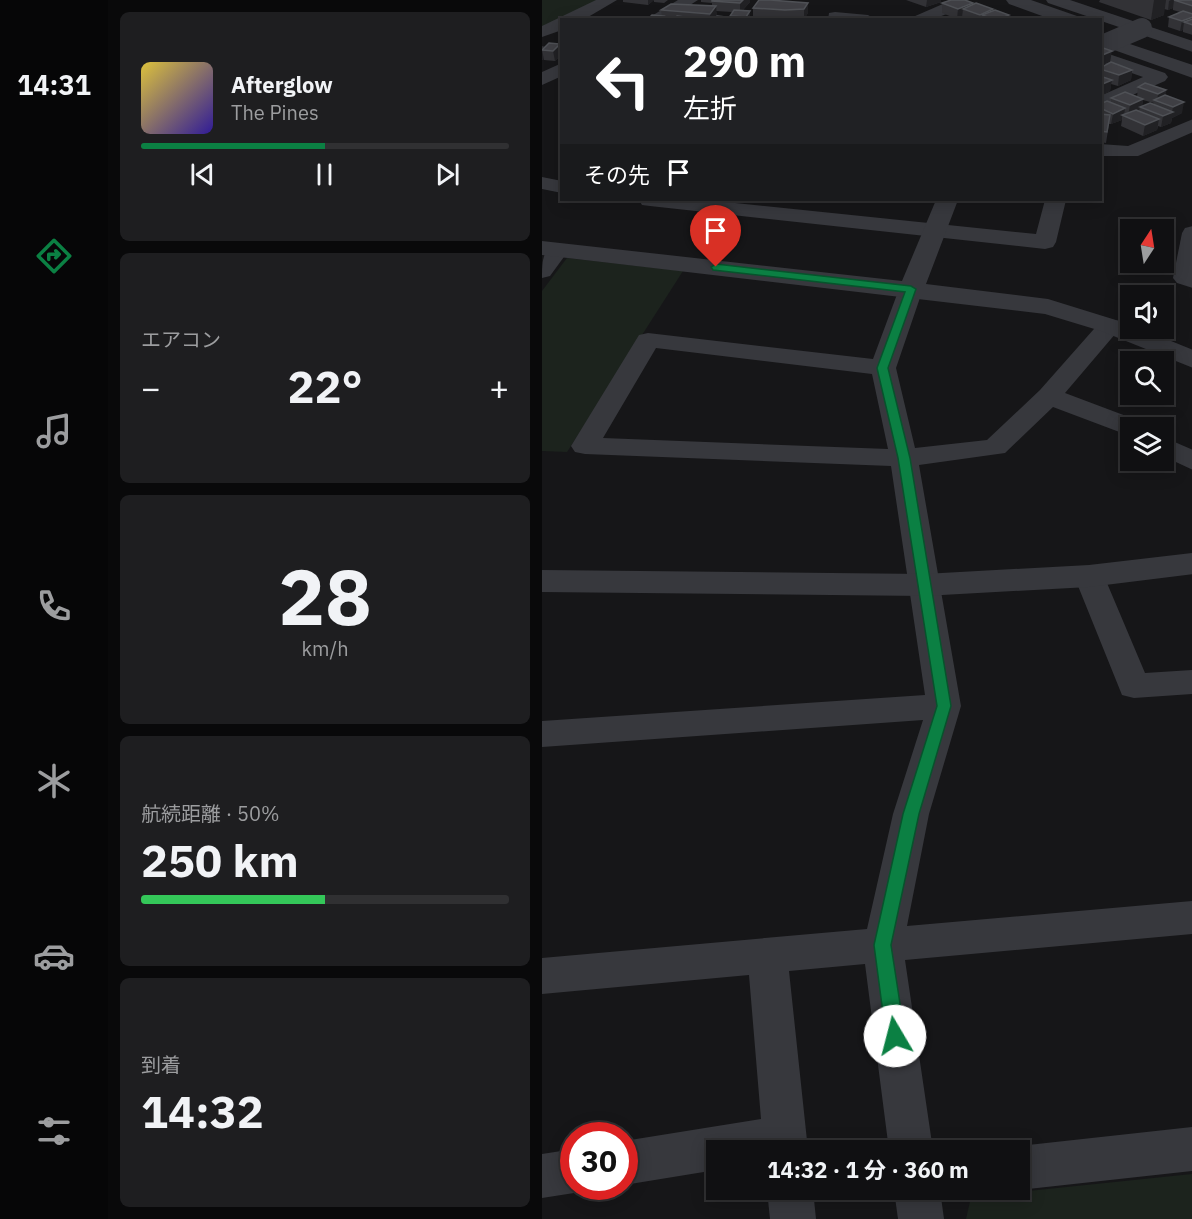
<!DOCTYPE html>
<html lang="ja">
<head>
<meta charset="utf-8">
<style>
	body { margin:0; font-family:"IBM Plex Sans","Noto Sans JP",sans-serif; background:#1e1e20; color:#f1f3f6; height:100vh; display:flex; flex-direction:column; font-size:22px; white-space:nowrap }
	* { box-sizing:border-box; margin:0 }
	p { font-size:20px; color:#9c9d9f }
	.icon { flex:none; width:33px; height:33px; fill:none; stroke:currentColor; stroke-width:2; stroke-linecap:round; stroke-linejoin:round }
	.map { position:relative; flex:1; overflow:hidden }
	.side { display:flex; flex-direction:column; gap:12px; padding:12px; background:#09090a; width:434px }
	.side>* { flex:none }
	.banner { position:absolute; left:18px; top:18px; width:542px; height:183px; border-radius:0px; box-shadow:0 3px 15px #0003,0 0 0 2px #303032; background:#202124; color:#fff; overflow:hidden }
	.needle { width:39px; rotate:12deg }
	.tools { position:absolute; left:578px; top:219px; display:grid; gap:12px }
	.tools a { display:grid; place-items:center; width:54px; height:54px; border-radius:0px; background:#101012; box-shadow:0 3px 15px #0003,0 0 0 2px #303032; font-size:30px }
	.speed { position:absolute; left:18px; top:1122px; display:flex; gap:12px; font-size:30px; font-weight:700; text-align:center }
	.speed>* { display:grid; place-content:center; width:78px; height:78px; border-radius:50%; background:#101012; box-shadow:0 3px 15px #0003,0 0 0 2px #303032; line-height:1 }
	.speed .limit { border:9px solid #d22; background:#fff; color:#111 }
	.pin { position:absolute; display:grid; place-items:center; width:51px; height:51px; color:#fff; margin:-62px -26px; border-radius:50% 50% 50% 0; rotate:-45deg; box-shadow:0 0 6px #0007 }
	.pin .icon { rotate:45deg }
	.me { position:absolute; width:66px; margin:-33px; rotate:352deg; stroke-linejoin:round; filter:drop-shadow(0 0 4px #0008) }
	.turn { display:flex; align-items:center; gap:21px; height:126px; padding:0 24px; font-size:27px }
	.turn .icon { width:78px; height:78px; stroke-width:2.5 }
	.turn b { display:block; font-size:42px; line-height:51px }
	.then { display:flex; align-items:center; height:57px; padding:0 24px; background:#0003; gap:12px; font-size:22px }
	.big { font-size:45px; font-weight:700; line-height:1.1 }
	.side .card { flex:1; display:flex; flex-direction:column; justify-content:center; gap:9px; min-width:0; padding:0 21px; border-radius:9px; background:#1e1e20 }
	.side .dial { align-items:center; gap:0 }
	.dial b { font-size:78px; line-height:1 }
	.song { display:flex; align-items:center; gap:18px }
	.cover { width:72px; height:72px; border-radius:9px; background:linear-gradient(135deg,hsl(50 70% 55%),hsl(250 70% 35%)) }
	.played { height:6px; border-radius:3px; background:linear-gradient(90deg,#0b8043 50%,#303032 50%) }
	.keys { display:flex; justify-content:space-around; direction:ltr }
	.heat { display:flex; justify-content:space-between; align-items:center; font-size:33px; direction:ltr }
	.charge { height:9px; border-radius:4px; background:linear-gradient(90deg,#34c759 50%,#303032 0) }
	.trip { position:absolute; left:164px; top:1140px; width:324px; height:60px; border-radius:0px; background:#101012; box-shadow:0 3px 15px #0003,0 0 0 2px #303032; font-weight:700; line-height:60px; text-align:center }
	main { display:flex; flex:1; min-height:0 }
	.tab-bar { display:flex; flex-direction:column; width:108px; justify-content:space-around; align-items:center; background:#060607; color:#9c9d9f }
	.tab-bar .icon { width:42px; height:42px }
	.tab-bar .active { color:#0b8043 }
	.tab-bar b { font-size:27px; color:#f1f3f6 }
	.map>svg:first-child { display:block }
	.green { fill:#1c231d }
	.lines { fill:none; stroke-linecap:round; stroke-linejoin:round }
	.minor { fill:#37383d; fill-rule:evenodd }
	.tertiary { fill:#37383d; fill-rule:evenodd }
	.tertiary-bridge { stroke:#37383d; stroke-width:20 }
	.wall { fill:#323236; fill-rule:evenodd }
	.shaded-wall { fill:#212124 }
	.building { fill:#3f3f44; stroke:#4f5156; stroke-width:1.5 }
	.route { fill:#0b8043; stroke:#07532c; stroke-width:1.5 }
</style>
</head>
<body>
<main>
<nav class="tab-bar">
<b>14:31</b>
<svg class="icon active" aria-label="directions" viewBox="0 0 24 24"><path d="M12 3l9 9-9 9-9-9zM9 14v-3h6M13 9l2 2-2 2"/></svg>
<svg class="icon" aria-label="music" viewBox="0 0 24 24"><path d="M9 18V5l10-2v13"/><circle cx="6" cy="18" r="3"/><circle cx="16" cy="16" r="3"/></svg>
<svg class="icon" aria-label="phone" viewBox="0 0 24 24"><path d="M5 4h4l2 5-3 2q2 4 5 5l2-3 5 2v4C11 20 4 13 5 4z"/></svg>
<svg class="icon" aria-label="climate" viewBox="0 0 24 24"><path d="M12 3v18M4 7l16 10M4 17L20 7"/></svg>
<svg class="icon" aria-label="car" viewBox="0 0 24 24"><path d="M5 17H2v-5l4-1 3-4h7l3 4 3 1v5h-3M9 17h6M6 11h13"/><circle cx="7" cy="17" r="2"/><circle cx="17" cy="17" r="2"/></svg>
<svg class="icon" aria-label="filters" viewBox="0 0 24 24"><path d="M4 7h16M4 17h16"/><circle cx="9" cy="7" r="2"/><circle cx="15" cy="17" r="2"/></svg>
</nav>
<section class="side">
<div class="card">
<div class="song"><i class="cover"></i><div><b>Afterglow</b><p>The Pines</p></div></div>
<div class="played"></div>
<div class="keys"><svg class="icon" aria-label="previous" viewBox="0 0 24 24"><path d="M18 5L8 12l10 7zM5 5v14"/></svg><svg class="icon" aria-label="pause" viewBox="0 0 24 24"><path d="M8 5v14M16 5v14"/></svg><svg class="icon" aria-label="next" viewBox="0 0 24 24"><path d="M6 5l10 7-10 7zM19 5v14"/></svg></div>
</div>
<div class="card"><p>エアコン</p>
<div class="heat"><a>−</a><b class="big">22°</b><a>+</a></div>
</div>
<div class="card dial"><b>28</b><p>km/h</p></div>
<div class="card"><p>航続距離 · 50%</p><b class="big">250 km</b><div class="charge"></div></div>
<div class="card"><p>到着</p><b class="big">14:32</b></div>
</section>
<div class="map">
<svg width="651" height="1219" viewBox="0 0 651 1219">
	<rect width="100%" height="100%" fill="#161618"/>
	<g class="green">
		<polygon points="0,0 62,0 0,30"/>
		<polygon points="25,258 141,271 25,452 0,451 0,291"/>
		<polygon points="650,1174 650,1219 424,1219 429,1197"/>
	</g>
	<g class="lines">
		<g class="minor">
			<polygon points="54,0 75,0 41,20 20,20 20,30 0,37 0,26"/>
			<polygon points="136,0 156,0 124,20 103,20"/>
			<polygon points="410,0 423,0 425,3 423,7 389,20 364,20"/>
			<polygon points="504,0 528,0 651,41 651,52 506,3"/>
			<polygon points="293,12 326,15 334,20 286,20 287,13"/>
			<polygon points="558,51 623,73 626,77 623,81 558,109 558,96 601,77 558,62"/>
			<polygon points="20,63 20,76 0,85 0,72"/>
			<polygon points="651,119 651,132 596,156 558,156 558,144 586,146"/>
			<polygon points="0,177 20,181 20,193 0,189"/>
			<polygon points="97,200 164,200 494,234 503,200 524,200 514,242 511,247 503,249 108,206 100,205"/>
			<polygon points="651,226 651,288 635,283 631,278 640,233 643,228"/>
			<path d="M16 243 24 245 27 250 8 276 0 278C0 262 0 248 16 243Z"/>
			<path d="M369 282 377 284 381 289 354 368 373 448 445 440 498 390 559 321 568 319 577 321 580 326 523 393 600 422 603 428H588V436L511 407 463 453 377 465 419 706 387 814 365 926 651 901V934L363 960 391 1150H347L323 964 247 971 266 1150H174V1170L82 1185V1141L219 1119 207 975 0 994V958L325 929 351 814 381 720 0 747V721L383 695 349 466 43 454 33 452 29 446 97 335 106 333 331 359 357 289 361 284ZM114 348 330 374 346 449 61 438Z"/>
			<polygon points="621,437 651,450 651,470 621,456"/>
			<polygon points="547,566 558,569 562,576 603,673 651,670 651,694 592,698 580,695 532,576 536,569"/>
			<polygon points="651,1127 651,1171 477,1190 477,1150 465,1150 477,1146"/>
			<polygon points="32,1149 32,1186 48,1187 32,1193 0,1198 0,1154"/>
			<polygon points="225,1190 271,1190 274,1219 228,1219"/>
			<polygon points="352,1190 398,1190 402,1219 356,1219"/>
		</g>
		<g class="tertiary">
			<polygon points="464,0 489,0 535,16 538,20 511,20 467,4"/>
			<polygon points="558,34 651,65 651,78 558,45"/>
			<polygon points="394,200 416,200 384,284 506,299 577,321 588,325 588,328 597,328 651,350 651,368 559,331 503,314 0,255 0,241 360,281"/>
			<polygon points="651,553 651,574 547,587 382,596 0,592 0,570 382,574 547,565"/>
		</g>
		<polyline class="tertiary-bridge" points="558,46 600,28"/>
	</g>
	<g class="wall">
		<polygon points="81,0 126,0 122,3 112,2 112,0 106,5 81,2"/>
		<polygon points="159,0 208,0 208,2 201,10 208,20 172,20 188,18 188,16 190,12 174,11 175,16 172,20 107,20 107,18 120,16 119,10 170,6 170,3 159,2"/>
		<polygon points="364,0 399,0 399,2 384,7"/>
		<polygon points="558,0 651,0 651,35 641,32 641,30 638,31 626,27 627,17 638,12 631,10 631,8 626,10 622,9 622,15 609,20 557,2"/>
		<polygon points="266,3 266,13 262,19 235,20 211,18 211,8"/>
		<polygon points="400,3 431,5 467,15 466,20 423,20 420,19 420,17 415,19 400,13"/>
		<polygon points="0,46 3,47 18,47 20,46 20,58 19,55 13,61 2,60 2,59 0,60"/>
		<polygon points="558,68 590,70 589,80 576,86 569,84 568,91 558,96"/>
		<path d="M596 87 624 90 623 95 640 113 630 118 629 123 619 127 616 126 615 130 601 136 579 126 580 120 569 124H567L564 143 558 142V104L569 103V98L595 97ZM601 100 612 103 611 104 600 106Z"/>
	</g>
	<g class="shaded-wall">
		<polygon points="106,0 112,0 106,5"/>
		<polygon points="201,0 208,0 208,2 198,13 198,3"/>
		<polygon points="385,0 399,0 399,2 384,7"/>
		<polygon points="612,0 624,0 622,15 609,20"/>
		<polygon points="629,0 637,0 632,0 631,8 626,10 627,1"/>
		<polygon points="266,3 266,13 262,19 262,9"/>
		<polygon points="431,3 431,12 421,9 420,17 415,19 416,9"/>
		<polygon points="174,6 175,16 172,20 168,20 168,14"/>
		<polygon points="451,9 451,19 440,15 440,20 437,20 438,15"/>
		<polygon points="208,11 208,20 204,20 204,17"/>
		<polygon points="467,15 466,20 455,20"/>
		<polygon points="651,17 651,25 642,22 641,30 638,31 640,21"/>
		<polygon points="18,44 19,55 13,61 11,51"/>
		<polygon points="3,46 3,50 0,50 2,59 0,60 0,49"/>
		<polygon points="570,51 568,62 558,66 558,56"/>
		<polygon points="590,70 589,80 576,86 577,75"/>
		<polygon points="570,80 568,91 558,96 558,85"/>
		<polygon points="624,90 622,101 615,101 616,94"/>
		<polygon points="601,99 600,108 598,107 597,111 586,116 588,105"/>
		<polygon points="642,102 640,113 630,118 629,123 619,127 621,116 630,112 631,107"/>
		<polygon points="583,108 582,116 580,115 580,120 569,124 571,114"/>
		<polygon points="617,119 615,130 601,136 603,125"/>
	</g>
	<g class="building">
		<polygon points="170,0 201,0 198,3 170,1"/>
		<polygon points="217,0 228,0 266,3 262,9 243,10 211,8"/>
		<polygon points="409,0 423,0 431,3 416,9 400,3"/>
		<polygon points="632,0 651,0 651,6"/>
		<polygon points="434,3 451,9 438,15 421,9"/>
		<polygon points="129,4 174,6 168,14 119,10"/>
		<polygon points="192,10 208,11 204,17 188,16"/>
		<polygon points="453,10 467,15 455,20 440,15"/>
		<polygon points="641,11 651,14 651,17 640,21 627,17"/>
		<polygon points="110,15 122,16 119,19 107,18"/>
		<polygon points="135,16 151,18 149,20 132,20"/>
		<polygon points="175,16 194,18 192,20 172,20"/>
		<polygon points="651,19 651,25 642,22"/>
		<polygon points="7,43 18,44 11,51 0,50"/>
		<polygon points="558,47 570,51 558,56"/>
		<polygon points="569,62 590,70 577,75 558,69 558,68"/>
		<polygon points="558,76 570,80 558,85"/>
		<polygon points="603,83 624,90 616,94 596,87"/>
		<polygon points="583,92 601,99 588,105 569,98"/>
		<polygon points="623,95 642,102 631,107 612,100"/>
		<polygon points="565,101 583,108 571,114 558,108 558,104"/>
		<polygon points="608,103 631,112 621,116 598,107"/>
		<polygon points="594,110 617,119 603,125 580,115"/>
		<polygon points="558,114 568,115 565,132 558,131"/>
	</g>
	<polygon class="route" points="174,264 369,286 374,289 346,368 368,458 409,706 377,814 349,945 363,1036 360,1042 353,1045 347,1042 344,1036 332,945 361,814 395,706 356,458 335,368 363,292 171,270 169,267"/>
</svg>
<div class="tools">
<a><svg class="needle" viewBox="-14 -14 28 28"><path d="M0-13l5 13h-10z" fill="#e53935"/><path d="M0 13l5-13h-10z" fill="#9c9d9f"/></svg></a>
<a><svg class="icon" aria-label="sound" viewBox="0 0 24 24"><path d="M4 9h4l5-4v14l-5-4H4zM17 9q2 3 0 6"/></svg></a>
<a><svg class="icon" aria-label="search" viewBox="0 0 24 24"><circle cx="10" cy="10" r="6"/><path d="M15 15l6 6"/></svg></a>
<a><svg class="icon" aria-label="layers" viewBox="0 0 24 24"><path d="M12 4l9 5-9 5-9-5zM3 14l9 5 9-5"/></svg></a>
</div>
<div class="speed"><div class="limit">30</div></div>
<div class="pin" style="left:174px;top:267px;background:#d93025"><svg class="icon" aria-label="arrive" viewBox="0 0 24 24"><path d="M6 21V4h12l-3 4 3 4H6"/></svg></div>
<svg class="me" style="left:353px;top:1036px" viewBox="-20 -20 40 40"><circle r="19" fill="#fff"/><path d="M0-13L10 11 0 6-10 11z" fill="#0b8043"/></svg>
<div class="trip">14:32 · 1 分 · 360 m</div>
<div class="banner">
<div class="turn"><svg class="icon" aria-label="left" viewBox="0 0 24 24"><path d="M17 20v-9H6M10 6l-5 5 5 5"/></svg><div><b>290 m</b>左折</div></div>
<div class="then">その先<svg class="icon" aria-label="arrive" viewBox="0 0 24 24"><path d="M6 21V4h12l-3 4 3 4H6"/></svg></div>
</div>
</div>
</main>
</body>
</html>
